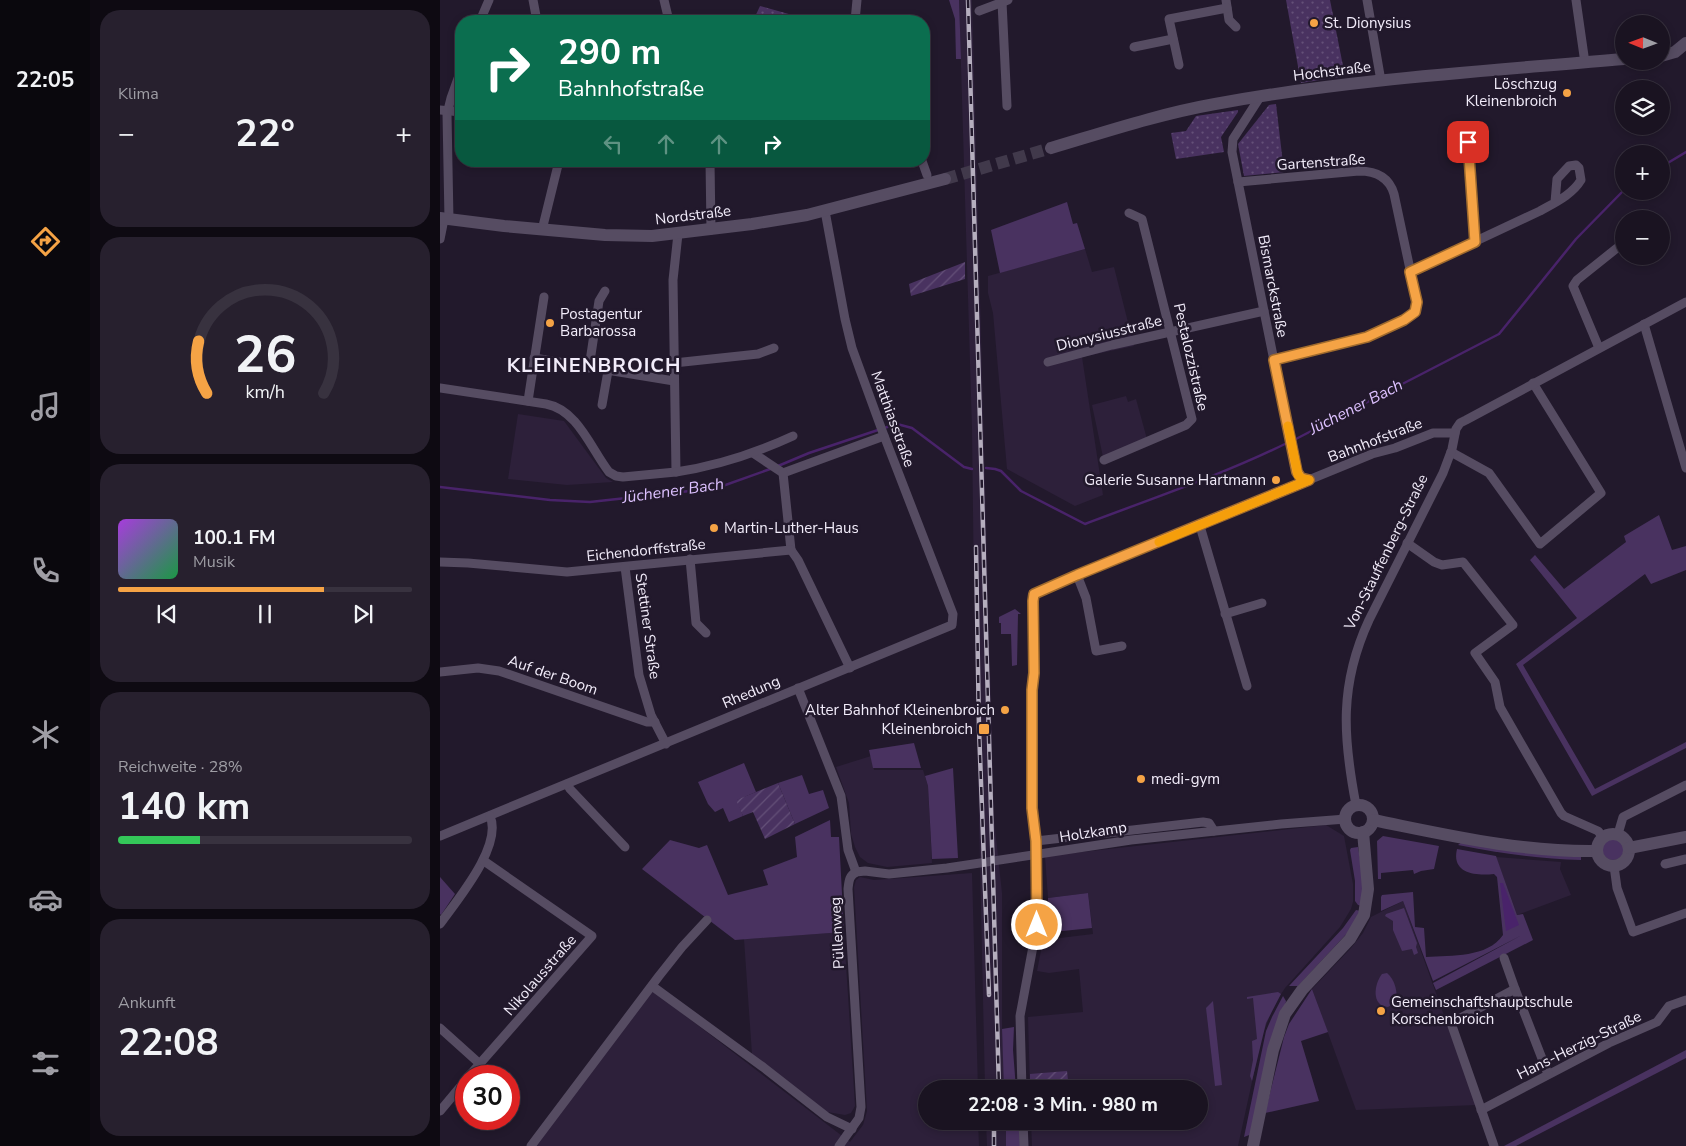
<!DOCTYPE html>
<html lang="de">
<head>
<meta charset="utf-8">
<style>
	body { margin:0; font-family:"Nunito Sans",sans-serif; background:#27202e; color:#f1f3f6; height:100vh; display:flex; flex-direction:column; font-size:19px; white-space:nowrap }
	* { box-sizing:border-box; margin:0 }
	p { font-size:16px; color:#9f9ea5 }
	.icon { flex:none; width:28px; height:28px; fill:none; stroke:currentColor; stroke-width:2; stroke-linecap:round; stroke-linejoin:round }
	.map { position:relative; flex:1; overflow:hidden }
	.drawer { display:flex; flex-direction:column; gap:10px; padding:10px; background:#0e0a12; width:350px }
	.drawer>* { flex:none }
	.guide { position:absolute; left:15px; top:15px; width:475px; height:152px; border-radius:20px; box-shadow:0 2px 8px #0003,0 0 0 1px #38323f; background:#0b6e4f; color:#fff; overflow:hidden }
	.needle { width:32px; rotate:271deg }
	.fabs { position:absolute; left:1175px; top:15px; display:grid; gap:10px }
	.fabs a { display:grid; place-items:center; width:55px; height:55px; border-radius:50%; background:#1a1321; box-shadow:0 2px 8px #0003,0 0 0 1px #38323f; font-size:25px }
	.speed { position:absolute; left:15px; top:1065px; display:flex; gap:10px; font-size:25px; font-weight:700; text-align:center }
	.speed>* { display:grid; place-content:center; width:65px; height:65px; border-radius:50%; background:#1a1321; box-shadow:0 2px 8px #0003,0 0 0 1px #38323f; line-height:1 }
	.speed .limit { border:8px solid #d22; background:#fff; color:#111 }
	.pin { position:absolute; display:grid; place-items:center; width:42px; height:42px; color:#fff; margin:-21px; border-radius:10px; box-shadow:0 2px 8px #0006 }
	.me { position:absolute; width:55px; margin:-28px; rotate:0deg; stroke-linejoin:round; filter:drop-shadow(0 0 4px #0008) }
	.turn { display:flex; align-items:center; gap:18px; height:105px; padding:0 20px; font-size:22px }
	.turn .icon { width:65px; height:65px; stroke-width:2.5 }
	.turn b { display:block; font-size:35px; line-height:42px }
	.lanes { display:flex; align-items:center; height:48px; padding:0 20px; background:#0003; justify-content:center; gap:25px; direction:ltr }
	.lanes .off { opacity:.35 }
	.big { font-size:38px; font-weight:700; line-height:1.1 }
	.drawer .widget { flex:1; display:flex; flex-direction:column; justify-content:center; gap:8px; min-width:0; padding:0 18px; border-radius:20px; background:#27202e }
	.drawer .dial { align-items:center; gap:0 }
	.dial svg { height:130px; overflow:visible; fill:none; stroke:#38323f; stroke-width:7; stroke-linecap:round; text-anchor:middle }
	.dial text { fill:#f1f3f6; stroke:none }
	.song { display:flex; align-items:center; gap:15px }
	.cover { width:60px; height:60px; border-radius:8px; background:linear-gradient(135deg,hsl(280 70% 55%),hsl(140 70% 35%)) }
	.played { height:5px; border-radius:2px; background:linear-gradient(90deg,#f5a345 70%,#38323f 70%) }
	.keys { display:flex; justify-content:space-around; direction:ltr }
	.heat { display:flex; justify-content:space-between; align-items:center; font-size:28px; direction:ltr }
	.charge { height:8px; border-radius:4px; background:linear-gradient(90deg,#34c759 28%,#38323f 0) }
	.trip { position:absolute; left:478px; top:1080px; width:290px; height:50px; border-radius:25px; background:#1a1321; box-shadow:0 2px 8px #0003,0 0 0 1px #38323f; font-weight:700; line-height:50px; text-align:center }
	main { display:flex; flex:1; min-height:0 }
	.menu { display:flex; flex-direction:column; width:90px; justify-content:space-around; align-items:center; background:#0a080d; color:#9f9ea5 }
	.menu .icon { width:35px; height:35px }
	.menu .on { color:#f5a345 }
	.menu b { font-size:22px; color:#f1f3f6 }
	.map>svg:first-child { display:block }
	.built { fill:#2d203a }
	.grass { fill:#493260 }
	.park { fill:url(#park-dots) }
	.garden { fill:url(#garden-furrows) }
	.water { fill:#49236a }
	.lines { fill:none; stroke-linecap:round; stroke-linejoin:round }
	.stream { stroke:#49236a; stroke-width:2.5 }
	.secondary-tunnel { stroke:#41394b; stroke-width:12; stroke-dasharray:12 6; stroke-linecap:butt }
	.street { stroke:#564c62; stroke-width:9 }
	.secondary { stroke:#564c62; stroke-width:12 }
	.rail-casing { stroke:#b5aebe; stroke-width:4.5 }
	.rail { stroke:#22192c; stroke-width:2.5; stroke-dasharray:8; stroke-linecap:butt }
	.route-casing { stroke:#9f6a2d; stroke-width:12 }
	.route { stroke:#f5a345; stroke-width:9 }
	.slow { stroke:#f59e0b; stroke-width:9 }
	.poi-dot { fill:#f5a345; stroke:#22192c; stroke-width:2 }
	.labels { text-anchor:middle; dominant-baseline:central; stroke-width:5; stroke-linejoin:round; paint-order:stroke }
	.poi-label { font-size:15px; fill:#f2ecfa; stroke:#22192c; text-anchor:start }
	.street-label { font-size:15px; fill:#f2ecfa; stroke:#22192c }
	.water-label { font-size:16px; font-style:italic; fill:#ddc1ff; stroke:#22192c }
	.district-label { font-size:20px; font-weight:bold; letter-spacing:1px; fill:#f2ecfa; stroke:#22192c }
</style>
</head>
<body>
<main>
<nav class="menu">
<b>22:05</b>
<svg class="icon on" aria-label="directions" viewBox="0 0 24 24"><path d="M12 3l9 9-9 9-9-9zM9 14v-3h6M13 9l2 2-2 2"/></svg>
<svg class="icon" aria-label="music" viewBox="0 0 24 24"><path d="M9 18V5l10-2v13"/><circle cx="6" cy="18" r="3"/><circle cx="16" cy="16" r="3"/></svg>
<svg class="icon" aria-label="phone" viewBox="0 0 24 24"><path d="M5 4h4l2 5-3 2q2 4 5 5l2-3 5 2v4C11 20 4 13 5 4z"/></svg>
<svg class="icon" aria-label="climate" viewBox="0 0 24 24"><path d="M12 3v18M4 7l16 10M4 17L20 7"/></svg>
<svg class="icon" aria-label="car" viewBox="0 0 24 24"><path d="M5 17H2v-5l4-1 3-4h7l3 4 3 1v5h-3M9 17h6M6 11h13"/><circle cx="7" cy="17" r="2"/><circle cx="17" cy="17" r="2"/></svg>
<svg class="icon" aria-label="filters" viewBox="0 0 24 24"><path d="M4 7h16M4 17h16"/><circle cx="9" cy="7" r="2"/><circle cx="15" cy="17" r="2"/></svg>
</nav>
<section class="drawer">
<div class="widget"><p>Klima</p>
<div class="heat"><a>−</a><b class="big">22°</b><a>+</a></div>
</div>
<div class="widget dial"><svg viewBox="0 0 100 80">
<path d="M14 69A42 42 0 1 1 86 69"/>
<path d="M14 69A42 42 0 0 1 9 37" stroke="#f5a345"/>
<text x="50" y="56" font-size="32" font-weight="700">26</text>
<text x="50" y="72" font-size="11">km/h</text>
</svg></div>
<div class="widget">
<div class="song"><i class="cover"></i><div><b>100.1 FM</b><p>Musik</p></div></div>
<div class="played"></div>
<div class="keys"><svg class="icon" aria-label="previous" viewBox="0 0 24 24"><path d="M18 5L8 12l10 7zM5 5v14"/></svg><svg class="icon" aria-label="pause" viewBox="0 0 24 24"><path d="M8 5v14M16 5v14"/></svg><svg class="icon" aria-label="next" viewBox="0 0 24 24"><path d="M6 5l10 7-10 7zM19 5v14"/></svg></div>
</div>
<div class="widget"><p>Reichweite · 28%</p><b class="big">140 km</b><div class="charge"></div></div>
<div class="widget"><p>Ankunft</p><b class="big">22:08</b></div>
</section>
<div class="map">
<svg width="1246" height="1146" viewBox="0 0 1246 1146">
	<defs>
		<pattern id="park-dots" width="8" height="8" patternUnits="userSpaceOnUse" patternTransform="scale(1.25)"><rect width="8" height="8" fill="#493260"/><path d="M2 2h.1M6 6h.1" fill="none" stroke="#645078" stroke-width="1.8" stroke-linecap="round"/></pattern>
		<pattern id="garden-furrows" width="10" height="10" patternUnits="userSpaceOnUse" patternTransform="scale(1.25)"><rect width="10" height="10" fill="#493260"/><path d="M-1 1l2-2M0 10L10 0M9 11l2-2" fill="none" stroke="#645078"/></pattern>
	</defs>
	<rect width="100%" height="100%" fill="#22192c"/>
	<g class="built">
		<polygon points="519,0 532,0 554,819 562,893 562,1029 565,1089 545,1089 534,594 532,429"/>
		<polygon points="645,249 652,272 674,267 694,346 642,357 663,495 635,506 567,469 553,313 548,293 548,276"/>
		<polygon points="686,396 688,402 696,399 707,439 663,457 652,405"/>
		<polygon points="78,414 124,421 166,478 173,482 127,485 68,479"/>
		<polygon points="431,756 434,770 483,770 488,786 492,863 447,867 428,863 420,857 415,847 411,834 409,803 396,767"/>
		<polygon points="886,825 904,836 913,884 913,902 911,909 900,927 845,988 834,1005 822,1036 798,1146 592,1146 591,1121 759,1121 759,1089 590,1089 588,1017 643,1012 639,969 609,973 597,971 603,940 653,934 648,893 608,898 605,856"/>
		<polygon points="1056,857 1121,862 1120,869 1131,895 1077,915"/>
		<polygon points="532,873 538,1089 486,1089 486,1121 538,1121 539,1146 95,1146 212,990 410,1142 423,1125 427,1111 414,887 416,880 420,877 434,880"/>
		<polygon points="963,901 1036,1105 916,1110 872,989 911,948 923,933 931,917"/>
		<polygon points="404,932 415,1106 411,1113 405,1115 387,1112 312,1054 304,939"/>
		<polygon points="546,1121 567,1121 567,1146 547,1146"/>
	</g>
	<g class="grass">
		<polygon points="509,0 519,0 521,59 516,59 515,19"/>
		<polygon points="627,202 633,224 637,223 645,249 560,273 551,230"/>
		<polygon points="1219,515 1232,550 1246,546 1246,570 1211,584 1205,574 1083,665 1155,789 1246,742 1246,748 1152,796 1076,664 1137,618 1090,560 1095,555 1124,589 1186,542 1184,536"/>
		<polygon points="575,609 581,614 578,614 577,665 572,666 571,634 561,634 561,623 559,623 559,617"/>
		<polygon points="474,743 481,768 433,768 429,750"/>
		<polygon points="304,763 316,792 297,800 303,816 289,822 283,808 275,812 268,804 258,782"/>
		<polygon points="513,768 518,858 492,859 488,786 485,776"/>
		<polygon points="362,775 369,794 383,790 389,808 355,824 338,783"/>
		<polygon points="390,820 391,837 399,837 404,932 295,940 202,869 230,840 259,848 267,845 288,895 328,885 323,870 357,857 355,837"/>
		<polygon points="943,836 999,846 994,869 981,871 974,874 973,870 941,873 941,879 938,879 937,841"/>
		<circle cx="1173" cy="849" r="11"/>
		<path d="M1022 842 1141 857V860C1099 859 1059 853 1018 845Z"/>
		<polygon points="918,847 923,877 922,906 918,905 915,901 915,881 910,850 911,848"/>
		<path d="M1017 849 1056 856 1077 915 1083 914 1093 940 996 990 993 983 1082 935 993 981 963 901 941 911V897L942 895 973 892 975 927 984 928 986 957C1012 955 1047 958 1063 935L1057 877 1054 874C1036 876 1011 874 1017 849Z"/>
		<polygon points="0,877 15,894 1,915 0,914"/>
		<polygon points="648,893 652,928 613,932 607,931 608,898"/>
		<polygon points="964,908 977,943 976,947 978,953 974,955 972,949 962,951 953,930 953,921 945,916 946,914"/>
		<polygon points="916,910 921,911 912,928 858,986 849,986 903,928"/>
		<path d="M947 973C955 980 958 992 956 1002L948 1007C931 1006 934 984 942 974Z"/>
		<polygon points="872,989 888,1032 861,1041 879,1101 825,1113 844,1037 849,1024"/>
		<polygon points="838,992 841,994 826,1023 812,1081 810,1076 813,1060 812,1041 817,1039 813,998 807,999 807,997"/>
		<polygon points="843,996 846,1001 845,1006 812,1134 804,1137 826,1031 832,1017"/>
		<polygon points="773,1001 782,1085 775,1086 766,1008"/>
		<polygon points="574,1027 573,1050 576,1089 564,1089 562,1029"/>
		<polygon points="1246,1050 1246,1058 1076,1146 1064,1146"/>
		<polygon points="566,1121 579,1121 580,1146 566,1146"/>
	</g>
	<g class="park">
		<polygon points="846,0 890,0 905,76 861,83"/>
		<polygon points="320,6 363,18 362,21 313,21"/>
		<polygon points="836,104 844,172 804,176 798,144 829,105"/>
		<polygon points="798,110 798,112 781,137 784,152 736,159 731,133 746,131 756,116"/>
	</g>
	<g class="garden">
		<polygon points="525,262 525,279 471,296 469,284"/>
		<polygon points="338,783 355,824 325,839 313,812 303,816 296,800"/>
		<polygon points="627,1071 628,1080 631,1083 630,1089 590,1089 590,1074"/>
	</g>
	<polygon class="water" points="1060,883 1063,883 1079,925 1066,931"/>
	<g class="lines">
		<g class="stream">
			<polyline points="1221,167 1246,152"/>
			<polyline points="444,428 457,424 472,428 524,467 532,469"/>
			<polyline points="852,441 1059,334 1136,239 1184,190"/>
			<polyline points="338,466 369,453 438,430"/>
			<path d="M546 468 555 469 561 471 581 491 645 524C713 498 782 475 847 443"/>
			<polyline points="0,487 110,500 150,502 277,488 333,468"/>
		</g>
		<polyline class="secondary-tunnel" points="505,179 611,148"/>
		<g class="street">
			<polyline points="93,0 97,21"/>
			<polyline points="224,0 229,21"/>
			<polyline points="786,0 789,20 796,27"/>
			<polyline points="927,0 941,81"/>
			<polyline points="1136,0 1145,63"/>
			<polyline points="562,2 567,106"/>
			<polyline points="539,11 568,0"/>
			<polyline points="40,21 49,0"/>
			<polyline points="415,21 417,0"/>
			<polyline points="694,47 733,39"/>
			<polyline points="739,65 729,19 787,8"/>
			<polyline points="820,97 793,139 792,152 856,470 860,478 869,480"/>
			<polyline points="0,110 21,112"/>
			<polyline points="1028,142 1035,242"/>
			<polyline points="270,161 271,230"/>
			<polyline points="482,161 487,175"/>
			<path d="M798 182 919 171C936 171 949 177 954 194L977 302 976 310 973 315 927 337 834 360"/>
			<polyline points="9,220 7,114 11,98 21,70"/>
			<polyline points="102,230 119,161"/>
			<polyline points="0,239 4,219"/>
			<path d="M970 272 1100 211C1114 203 1132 195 1141 180L1139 168 1136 165 1129 166 1117 179 1115 202"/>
			<polyline points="1204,324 1246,468"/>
			<polyline points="1159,348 1133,286 1137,280 1177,248"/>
			<polyline points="94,358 234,381"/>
			<polyline points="608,362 672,345 824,311"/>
			<polyline points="234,363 318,354 334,348"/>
			<polyline points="149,368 159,301 165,291"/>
			<path d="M0 388 106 404C138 410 151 449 169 472L176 476 183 477 236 472 233 280 238 234"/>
			<polyline points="88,401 104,297"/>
			<polyline points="162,405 168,371"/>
			<polyline points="1011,452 1049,473 1100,544 1161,493 1093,383"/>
			<polyline points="313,453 343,473"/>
			<polyline points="664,460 746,425 752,419 702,219 689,213"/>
			<path d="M236 472C277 466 316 453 353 436"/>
			<polyline points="343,473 444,436"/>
			<polyline points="343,473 351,550"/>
			<polyline points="760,526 807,686"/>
			<polyline points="967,543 994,562 1002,565 1023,562 1073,625 1035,653 1055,682 1060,707 1121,813 1124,816 1158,831 1163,837"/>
			<polyline points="351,550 358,560 410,668"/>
			<polyline points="250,559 256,623 266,633"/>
			<polyline points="0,562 28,563 127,572 351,550"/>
			<polyline points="185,567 199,675 211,715 226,744"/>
			<polyline points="637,575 646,598 656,651 682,646"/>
			<polyline points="785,614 822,603"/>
			<polyline points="0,672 38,668 59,671 207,722 215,722"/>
			<polyline points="358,688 401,796 408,850 416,872"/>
			<polyline points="127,784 130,789 185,847"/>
			<path d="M916 805C903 737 899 685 929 620L1003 473 1012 449 1016 429 1020 423 1026 420 1246 302"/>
			<polyline points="1178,834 1183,817 1246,785"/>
			<polyline points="0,836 512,625 513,614 443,433 412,348 405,319 385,211"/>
			<polyline points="596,841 763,822 769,823 774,831"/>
			<polyline points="1225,864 1246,859"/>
			<polyline points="1174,866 1177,888 1193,932 1246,913"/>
			<polyline points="416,872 425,871 449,874 507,868 691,840 841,824 906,819"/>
			<path d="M0 924C17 900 63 846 50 816"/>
			<polyline points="1064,958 1075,989"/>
			<polyline points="212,986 323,1067 387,1117 412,1129"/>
			<polyline points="0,1028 40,1064"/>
			<polyline points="29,1076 152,936 44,861"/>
			<polyline points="582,1089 580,1016 597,925 596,841 592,808 592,689 594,673 593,601 595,594 637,575 932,454 955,448 993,433 1015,433"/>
			<polyline points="1041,1110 1169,1043 1217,1022 1229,1006 1246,1000"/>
			<polyline points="0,1111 26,1080"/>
			<polyline points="583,1121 584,1146"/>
			<polyline points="91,1146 219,976 242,947 267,920"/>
			<path d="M399 1146 419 1118 421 1107 408 889C409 881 409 876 416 872"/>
			<polyline points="1054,1146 1011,1023 1075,989 1108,1074"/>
		</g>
		<g class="secondary">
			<polyline points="1221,56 1235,52 1246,43"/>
			<path d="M611 148C665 132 719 114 775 104 909 79 1048 71 1184 59"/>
			<polyline points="0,218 64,226 165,235 212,236 312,224 367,215 505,179"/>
			<circle cx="919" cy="819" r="14"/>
			<path d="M933 820C1008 835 1079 852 1156 851"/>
			<circle cx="1173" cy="850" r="16"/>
			<polyline points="1189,848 1246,837"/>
			<polyline points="813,1146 833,1050 845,1014 862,990 910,939 924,915 928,889 923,832"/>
		</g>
		<g class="rail-casing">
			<g id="rail">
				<polyline points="528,0 559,1089"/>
				<polyline points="536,547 539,729 549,995"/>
				<polyline points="554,1121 554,1146"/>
			</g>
		</g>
		<use href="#rail" class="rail"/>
	</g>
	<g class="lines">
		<g class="route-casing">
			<polyline id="route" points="597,925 596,841 592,808 592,690 594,673 593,601 594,594 637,575 869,480 861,478 857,472 834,360 927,337 964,320 975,312 977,302 970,272 1035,242 1028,142"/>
		</g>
		<use href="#route" class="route"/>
		<polyline class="slow" points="719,542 869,480 862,479 858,475 848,426"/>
	</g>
	<g class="poi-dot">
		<circle cx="874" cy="23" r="5"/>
		<circle cx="1127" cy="93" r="5"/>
		<circle cx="110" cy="323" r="5"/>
		<circle cx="836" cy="480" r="5"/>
		<circle cx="274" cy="528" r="5"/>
		<circle cx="565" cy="710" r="5"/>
		<rect x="538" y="723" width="12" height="12" rx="2.5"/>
		<circle cx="701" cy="779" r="5"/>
		<circle cx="941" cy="1011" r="5"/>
	</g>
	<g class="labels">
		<g class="poi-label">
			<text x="884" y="23">St. Dionysius</text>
			<text x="1117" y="84" text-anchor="end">Löschzug<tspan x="1117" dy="17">Kleinenbroich</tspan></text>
			<text x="120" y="314">Postagentur<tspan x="120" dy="17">Barbarossa</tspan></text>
			<text x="826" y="480" text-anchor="end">Galerie Susanne Hartmann</text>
			<text x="284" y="528">Martin-Luther-Haus</text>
			<text x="555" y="710" text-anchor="end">Alter Bahnhof Kleinenbroich</text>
			<text x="533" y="729" text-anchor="end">Kleinenbroich</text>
			<text x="711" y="779">medi-gym</text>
			<text x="951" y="1002">Gemeinschaftshauptschule<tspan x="951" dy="17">Korschenbroich</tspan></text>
		</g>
		<g class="street-label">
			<text transform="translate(892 71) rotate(-7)">Hochstraße</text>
			<text transform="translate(881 162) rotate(-4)">Gartenstraße</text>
			<text transform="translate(253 215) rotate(-7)">Nordstraße</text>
			<text transform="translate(833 286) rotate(79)">Bismarckstraße</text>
			<text transform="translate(669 333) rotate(-14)">Dionysiusstraße</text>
			<text transform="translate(751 357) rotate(77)">Pestalozzistraße</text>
			<text transform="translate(453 419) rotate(70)">Matthiasstraße</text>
			<text transform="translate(935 440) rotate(-21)">Bahnhofstraße</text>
			<text transform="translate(206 550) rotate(-6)">Eichendorffstraße</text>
			<text transform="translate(946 552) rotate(-64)">Von-Stauffenberg-Straße</text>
			<text transform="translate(208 626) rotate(82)">Stettiner Straße</text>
			<text transform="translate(113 675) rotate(19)">Auf der Boom</text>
			<text transform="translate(311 692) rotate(-23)">Rhedung</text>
			<text transform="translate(653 832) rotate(-9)">Holzkamp</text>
			<text transform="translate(397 933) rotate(-93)">Püllenweg</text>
			<text transform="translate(100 975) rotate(-49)">Nikolausstraße</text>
			<text transform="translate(1139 1045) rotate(-26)">Hans-Herzig-Straße</text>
		</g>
		<g class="water-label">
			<text transform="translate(916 407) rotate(-27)">Jüchener Bach</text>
			<text transform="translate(233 491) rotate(-8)">Jüchener Bach</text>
		</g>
		<g class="district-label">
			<text x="154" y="365">KLEINENBROICH</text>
		</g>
	</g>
</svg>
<div class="fabs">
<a><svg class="needle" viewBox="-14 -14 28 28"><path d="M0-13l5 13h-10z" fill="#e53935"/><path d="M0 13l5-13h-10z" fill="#9f9ea5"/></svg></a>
<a><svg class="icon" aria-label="layers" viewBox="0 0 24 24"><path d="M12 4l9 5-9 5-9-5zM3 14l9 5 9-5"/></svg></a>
<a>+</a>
<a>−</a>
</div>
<div class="speed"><div class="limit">30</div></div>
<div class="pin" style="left:1028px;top:142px;background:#d93025"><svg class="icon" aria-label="arrive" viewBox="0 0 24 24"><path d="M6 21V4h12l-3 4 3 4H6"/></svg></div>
<svg class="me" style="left:597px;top:925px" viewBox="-20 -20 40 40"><circle r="17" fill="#f5a345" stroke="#fff" stroke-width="3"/><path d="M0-11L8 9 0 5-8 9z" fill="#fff"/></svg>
<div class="trip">22:08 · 3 Min. · 980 m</div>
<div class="guide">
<div class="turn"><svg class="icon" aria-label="right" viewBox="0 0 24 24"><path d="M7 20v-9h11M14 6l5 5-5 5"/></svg><div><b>290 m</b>Bahnhofstraße</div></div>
<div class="lanes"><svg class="icon off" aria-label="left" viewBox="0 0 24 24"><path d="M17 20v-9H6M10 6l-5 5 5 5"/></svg><svg class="icon off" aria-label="ahead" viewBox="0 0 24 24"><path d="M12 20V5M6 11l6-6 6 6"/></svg><svg class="icon off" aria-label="ahead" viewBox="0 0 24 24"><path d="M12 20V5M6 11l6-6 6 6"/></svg><svg class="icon" aria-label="right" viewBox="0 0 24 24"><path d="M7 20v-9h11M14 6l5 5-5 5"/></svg></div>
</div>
</div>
</main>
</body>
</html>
